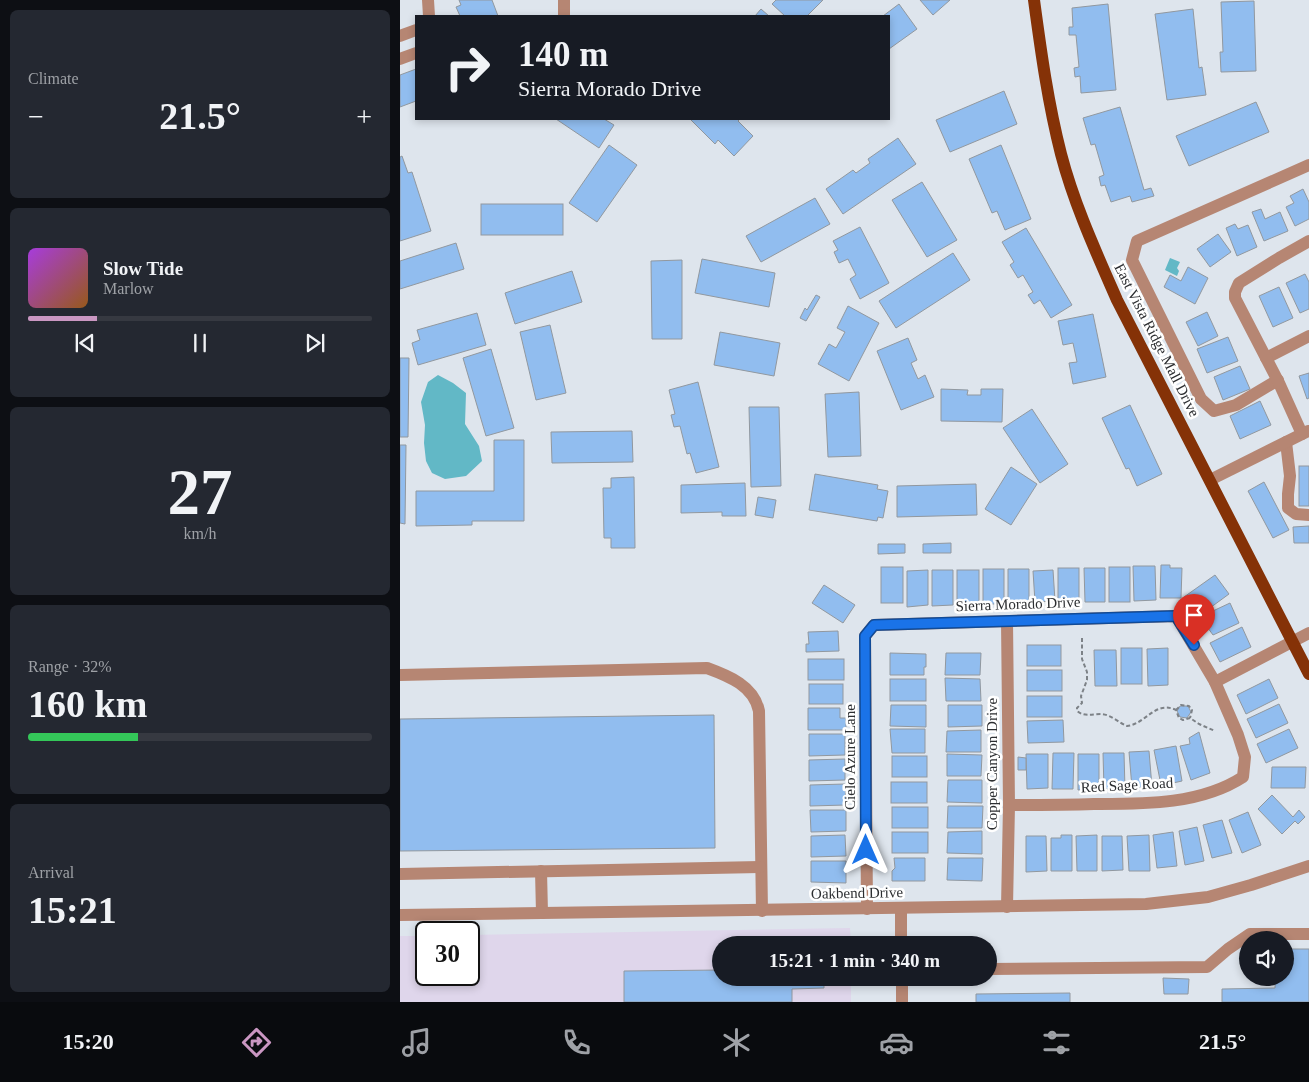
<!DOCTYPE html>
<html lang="en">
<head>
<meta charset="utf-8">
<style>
	body { margin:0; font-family:"Times New Roman",serif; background:#242831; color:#f1f3f6; height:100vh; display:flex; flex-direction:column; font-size:19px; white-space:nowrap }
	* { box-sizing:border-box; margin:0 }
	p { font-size:16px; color:#9ea1a6 }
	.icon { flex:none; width:28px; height:28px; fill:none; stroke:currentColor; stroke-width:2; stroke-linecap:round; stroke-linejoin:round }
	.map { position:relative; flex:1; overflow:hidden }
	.details { display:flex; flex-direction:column; gap:10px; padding:10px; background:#0d0f14; width:400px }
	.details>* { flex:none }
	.guide { position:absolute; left:15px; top:15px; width:475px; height:105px; border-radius:0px; box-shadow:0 2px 8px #0003; background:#171b24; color:#f1f3f6; overflow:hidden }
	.controls { position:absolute; left:839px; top:931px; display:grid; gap:10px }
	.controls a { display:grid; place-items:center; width:55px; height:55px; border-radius:50%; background:#171b24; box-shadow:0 2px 8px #0003; font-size:25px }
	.speed { position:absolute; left:15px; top:921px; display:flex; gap:10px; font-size:25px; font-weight:700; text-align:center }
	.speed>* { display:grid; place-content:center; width:65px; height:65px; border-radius:50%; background:#171b24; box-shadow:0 2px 8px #0003; line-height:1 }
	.speed .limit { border:2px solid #111; border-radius:8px; background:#fff; color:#111 }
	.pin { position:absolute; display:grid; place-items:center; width:42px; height:42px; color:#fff; margin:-51px -21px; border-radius:50% 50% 50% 0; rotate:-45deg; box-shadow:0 0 5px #0007 }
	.pin .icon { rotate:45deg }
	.me { position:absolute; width:55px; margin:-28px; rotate:0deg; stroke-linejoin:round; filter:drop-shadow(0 0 4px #0008) }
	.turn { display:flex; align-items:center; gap:18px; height:105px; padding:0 20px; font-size:22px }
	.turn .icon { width:65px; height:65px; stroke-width:2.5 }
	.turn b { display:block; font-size:35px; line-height:42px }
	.big { font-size:38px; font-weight:700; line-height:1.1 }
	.details .tile { flex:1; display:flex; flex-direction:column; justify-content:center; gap:8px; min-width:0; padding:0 18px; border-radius:8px; background:#242831 }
	.details .dial { align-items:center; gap:0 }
	.dial b { font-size:65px; line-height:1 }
	.song { display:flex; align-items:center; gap:15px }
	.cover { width:60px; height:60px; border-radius:8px; background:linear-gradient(135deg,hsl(280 70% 55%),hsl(30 70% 35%)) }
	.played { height:5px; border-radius:2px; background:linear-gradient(90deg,#ca97c2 20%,#363941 20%) }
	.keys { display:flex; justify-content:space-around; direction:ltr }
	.heat { display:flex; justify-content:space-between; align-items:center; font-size:28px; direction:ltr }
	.charge { height:8px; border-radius:4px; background:linear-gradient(90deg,#34c759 32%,#363941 0) }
	.trip { position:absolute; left:312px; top:936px; width:285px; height:50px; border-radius:25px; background:#171b24; box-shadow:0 2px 8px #0003; font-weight:700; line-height:50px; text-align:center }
	.tabs { display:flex; height:80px; justify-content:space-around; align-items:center; background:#090b0e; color:#9ea1a6 }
	.tabs .icon { width:35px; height:35px }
	.tabs .on { color:#ca97c2 }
	.tabs b { font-size:22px; color:#f1f3f6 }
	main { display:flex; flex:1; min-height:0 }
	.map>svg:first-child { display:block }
	.commercial { fill:#dfd6eb }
	.water { fill:#62b8c6 }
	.building { fill:#91bdef; stroke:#91989f }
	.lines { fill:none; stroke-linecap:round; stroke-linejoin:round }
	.path { stroke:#7d8287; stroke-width:2; stroke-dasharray:4 2.5; stroke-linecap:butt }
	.minor { stroke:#b68673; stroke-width:12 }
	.major { stroke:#853207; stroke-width:12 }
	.route-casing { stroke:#114b97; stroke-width:12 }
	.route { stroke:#1a73e8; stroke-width:9 }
	.labels { text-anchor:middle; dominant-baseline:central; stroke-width:5; stroke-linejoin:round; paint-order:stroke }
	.street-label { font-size:15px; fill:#2c2e31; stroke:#fff }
</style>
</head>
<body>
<main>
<section class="details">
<div class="tile"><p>Climate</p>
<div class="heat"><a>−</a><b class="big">21.5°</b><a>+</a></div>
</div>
<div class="tile">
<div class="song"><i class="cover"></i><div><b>Slow Tide</b><p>Marlow</p></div></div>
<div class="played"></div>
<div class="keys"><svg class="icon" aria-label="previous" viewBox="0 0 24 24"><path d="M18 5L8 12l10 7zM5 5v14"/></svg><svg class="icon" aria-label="pause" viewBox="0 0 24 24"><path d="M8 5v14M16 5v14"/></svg><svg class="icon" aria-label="next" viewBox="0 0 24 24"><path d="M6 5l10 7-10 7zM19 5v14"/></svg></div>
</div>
<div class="tile dial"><b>27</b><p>km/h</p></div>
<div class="tile"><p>Range · 32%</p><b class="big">160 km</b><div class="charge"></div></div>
<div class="tile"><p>Arrival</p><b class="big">15:21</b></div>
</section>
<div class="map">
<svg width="909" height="1002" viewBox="0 0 909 1002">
	<rect width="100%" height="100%" fill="#dee5ed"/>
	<polygon class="commercial" points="450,928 451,945 321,945 321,978 451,978 451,1002 0,1002 0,936 26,936 26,975 69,975 69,935"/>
	<g class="water">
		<polygon points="770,258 780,262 777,268 779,271 777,276 765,270"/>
		<polygon points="38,375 53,383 66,393 65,424 79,446 82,461 66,476 45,479 32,473 26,461 24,443 25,425 21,402 28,382"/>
	</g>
	<g class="building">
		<polygon points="59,0 92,0 98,16 60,16 56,7 61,5"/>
		<polygon points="376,0 423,0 407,16 385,16 372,4"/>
		<polygon points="520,0 550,0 533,15"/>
		<polygon points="854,1 856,71 821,72 820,52 823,52 821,2"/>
		<polygon points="499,4 517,29 489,49 489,16 483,16"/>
		<polygon points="708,4 716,90 681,93 680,76 675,77 674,68 679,67 676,35 669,35 669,27 673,27 672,8"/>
		<polygon points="361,9 369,16 355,16"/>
		<polygon points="793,9 799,68 802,67 806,95 767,100 755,14"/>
		<polygon points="16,69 16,101 0,107 0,75"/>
		<polygon points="604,91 617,124 550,152 536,120"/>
		<polygon points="856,102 869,132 789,166 776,136"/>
		<polygon points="720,107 744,190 751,188 754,196 732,202 730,196 711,202 705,185 701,186 699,177 704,175 695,144 691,145 683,118"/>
		<polygon points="156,119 204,119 214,125 199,148"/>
		<polygon points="290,119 340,119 338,121 353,136 334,156 318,140 315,144"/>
		<polygon points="498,138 516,164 443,214 426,189 453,170 456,173 470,163 468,159"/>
		<polygon points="209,145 237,165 197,222 169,203"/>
		<polygon points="601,145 631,219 605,230 597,211 592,213 569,159"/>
		<polygon points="2,156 8,173 12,172 31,231 0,241 0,157"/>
		<polygon points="522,182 557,240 527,257 492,200"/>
		<polygon points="903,189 909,202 909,219 895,226 886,207 894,203 890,196"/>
		<polygon points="415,198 430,224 361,262 346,236"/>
		<rect x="81" y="204" width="82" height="31"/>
		<polygon points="861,209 865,219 880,212 888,231 864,241 852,212"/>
		<polygon points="835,224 838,229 848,225 857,247 837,256 826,228"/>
		<polygon points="460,227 489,283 460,299 450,279 456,275 448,259 439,263 434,252 438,250 433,241"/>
		<polygon points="626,228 672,305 651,318 640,300 634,304 628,295 633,292 623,275 618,278 610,265 614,262 602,242"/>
		<polygon points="818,234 831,252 810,267 797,249"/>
		<polygon points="56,243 64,269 0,289 0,261"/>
		<polygon points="553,253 570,280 496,328 479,301"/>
		<polygon points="302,259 375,273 369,307 295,293"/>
		<polygon points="282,260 282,339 252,339 251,261"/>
		<polygon points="788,267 808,278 795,304 764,287 770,275 781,281"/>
		<polygon points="172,271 182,302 115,324 105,293"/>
		<polygon points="905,274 909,282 909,309 900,313 886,283"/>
		<polygon points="879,287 893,318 873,327 859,296"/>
		<polygon points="416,295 420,297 406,321 400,318 405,308 407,310"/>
		<polygon points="448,306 479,323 449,381 418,364 429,344 436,348 445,332 437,328"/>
		<polygon points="807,312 818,336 798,346 786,322"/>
		<polygon points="77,313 86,345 18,365 12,343 20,340 17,330"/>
		<polygon points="693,314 706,377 673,384 669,363 677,362 673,343 663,345 658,321"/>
		<polygon points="150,325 166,393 136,400 120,332"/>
		<polygon points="320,332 380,343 374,376 314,365"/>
		<polygon points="828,337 838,361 807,373 797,349"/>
		<polygon points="508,338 517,360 511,363 518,379 525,375 534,397 501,410 477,351"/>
		<polygon points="91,349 114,428 86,436 63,358"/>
		<polygon points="0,358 9,358 8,437 0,437"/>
		<polygon points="840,366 850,389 823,400 814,377"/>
		<polygon points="909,373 909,398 907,399 899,376"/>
		<polygon points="298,382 319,467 296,473 290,453 287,454 280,426 274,427 271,415 275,414 269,390"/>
		<polygon points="541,389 568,390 567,395 581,395 581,389 603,389 602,422 541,421"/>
		<polygon points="459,392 461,456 428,457 425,394"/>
		<polygon points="860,401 871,425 840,439 830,416"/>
		<polygon points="730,405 762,474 737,486 729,468 726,469 702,418"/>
		<polygon points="349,407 379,407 381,486 351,487"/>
		<polygon points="632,409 668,464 640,483 603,428"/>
		<polygon points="232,431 233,462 152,463 151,432"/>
		<polygon points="94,440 124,440 124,521 72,521 72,525 16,526 16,491 94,491"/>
		<polygon points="0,445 6,445 5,524 0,523"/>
		<rect x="899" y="466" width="10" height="40"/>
		<polygon points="611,467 637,484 611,525 585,509"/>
		<polygon points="415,474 478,485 477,489 488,491 483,518 478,517 477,521 409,510"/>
		<polygon points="234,477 235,548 211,548 211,538 204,538 203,488 211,488 211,478"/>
		<polygon points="864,482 889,530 873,538 848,491"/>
		<polygon points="345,483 346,516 322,516 322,512 281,513 281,485"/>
		<polygon points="576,484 577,515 497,517 497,486"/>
		<polygon points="358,497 376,500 373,518 355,515"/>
		<polygon points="909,526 909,543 894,543 893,527"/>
		<polygon points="551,543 551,553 523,553 523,544"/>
		<polygon points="478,544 505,544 505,553 478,554"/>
		<polygon points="761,565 770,565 770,568 782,568 781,598 760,598"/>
		<polygon points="733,566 755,566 756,600 734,601"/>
		<rect x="481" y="567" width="22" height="36"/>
		<rect x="709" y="567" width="21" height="35"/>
		<rect x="658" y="568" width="21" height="35"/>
		<polygon points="684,568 705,568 705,602 685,602"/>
		<rect x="583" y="569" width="21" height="35"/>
		<polygon points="608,569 629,569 629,605 608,604"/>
		<polygon points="528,570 528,605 507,607 507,571"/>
		<polygon points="532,570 553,570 553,605 532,606"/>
		<rect x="557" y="570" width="22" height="35"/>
		<polygon points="653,570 655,601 635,602 633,571"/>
		<polygon points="815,575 829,594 803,613 796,604 791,608 784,597"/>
		<polygon points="424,585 455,605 443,623 412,603"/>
		<polygon points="830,603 839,623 813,635 800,617"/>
		<polygon points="842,627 851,647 820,662 810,643"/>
		<polygon points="438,631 439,651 406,652 406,644 409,644 408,632"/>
		<rect x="627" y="645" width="34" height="21"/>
		<rect x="721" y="648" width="21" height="36"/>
		<polygon points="768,648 768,685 748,686 747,649"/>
		<polygon points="694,650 716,650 717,686 695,686"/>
		<polygon points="490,653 526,654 526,667 524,667 524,675 490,675"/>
		<polygon points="546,653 581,653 580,675 545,675"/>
		<rect x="408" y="659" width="36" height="21"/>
		<rect x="627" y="670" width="35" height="21"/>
		<polygon points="545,678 580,679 581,701 546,701"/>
		<rect x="490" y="679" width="36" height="22"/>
		<polygon points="869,679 878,698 846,714 837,695"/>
		<rect x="409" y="684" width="34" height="20"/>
		<rect x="627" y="696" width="35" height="21"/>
		<polygon points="879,704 888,723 856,738 847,719"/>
		<polygon points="491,705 526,705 526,727 490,726"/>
		<polygon points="548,705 582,705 582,726 548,727"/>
		<polygon points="780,706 788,706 791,712 787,718 780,717 777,711"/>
		<polygon points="408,708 440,708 440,718 446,718 446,730 408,730"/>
		<polygon points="314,715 315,848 0,851 0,719"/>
		<polygon points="663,720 664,742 628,743 627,721"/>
		<polygon points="490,729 525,729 525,753 492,753"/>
		<polygon points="889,729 898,748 866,763 857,744"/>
		<polygon points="581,730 581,752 546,752 547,731"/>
		<polygon points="799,732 810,773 791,780 780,746 790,744 789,738"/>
		<polygon points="409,734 445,734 445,755 409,756"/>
		<polygon points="776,746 782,781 764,785 763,779 760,780 754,750"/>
		<polygon points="749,751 752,787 732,788 729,752"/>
		<polygon points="653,753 674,753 673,789 652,789"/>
		<polygon points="703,753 724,753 725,789 704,789"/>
		<polygon points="547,754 582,755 581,776 547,776"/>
		<polygon points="626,754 648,754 648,788 627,789"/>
		<polygon points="678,754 699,754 699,789 678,790"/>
		<rect x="492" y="756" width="35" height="21"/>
		<polygon points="618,757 626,758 626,770 618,770"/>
		<polygon points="445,759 445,780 409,781 409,760"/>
		<polygon points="872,767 906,767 905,788 871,788"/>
		<polygon points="548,780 582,780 582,803 547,802"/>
		<rect x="491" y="782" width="36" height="21"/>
		<polygon points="445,784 446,805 410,806 410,785"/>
		<polygon points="872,795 893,817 899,810 905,817 898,824 895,821 882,834 858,809"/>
		<polygon points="548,806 583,806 582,828 547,828"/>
		<rect x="492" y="807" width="36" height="21"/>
		<polygon points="410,810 446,810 446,831 411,832"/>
		<polygon points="848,812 861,845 842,853 829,820"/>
		<polygon points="822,820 832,853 812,858 803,825"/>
		<polygon points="797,827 804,861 785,865 779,831"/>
		<polygon points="582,831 582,854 547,853 548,832"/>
		<rect x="492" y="832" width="36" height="21"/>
		<polygon points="773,832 777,866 757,868 753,835"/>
		<polygon points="445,835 446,856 411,857 411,836"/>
		<polygon points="661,835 672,835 672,871 651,871 651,838 661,838"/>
		<polygon points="697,835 697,871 677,871 676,836"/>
		<polygon points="749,835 750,871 729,871 727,836"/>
		<polygon points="626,836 646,836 647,871 626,872"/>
		<polygon points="702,836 722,836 723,870 702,871"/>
		<polygon points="494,858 525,858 525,881 492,881 492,871 495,868"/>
		<polygon points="548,858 583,858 582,881 547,880"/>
		<polygon points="411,861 446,861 446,883 411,882"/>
		<polygon points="885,949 909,949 909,1002 822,1002 822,989 875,988 875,978 885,978"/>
		<polygon points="321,970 321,978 424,978 424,988 392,989 392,1002 224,1002 224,971"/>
		<polygon points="763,978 789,979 788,994 764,994"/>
		<polygon points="670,993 670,1002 576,1002 576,994"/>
	</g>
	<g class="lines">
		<g class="path">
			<path d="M682 638V659L687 672V680L681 696 682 703 677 708V711C684 717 692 714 701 714 710 714 719 723 727 726 746 724 755 700 776 710L779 718 783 720 790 718 799 724 815 731"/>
			<polyline points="776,710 781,705 789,706 792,710 790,718"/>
		</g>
		<g class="minor">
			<polyline points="28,0 29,16"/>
			<polyline points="164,0 164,16"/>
			<polyline points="0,36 16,30"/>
			<polyline points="0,59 16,53"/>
			<polyline points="866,358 909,336"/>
			<polyline points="878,380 836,405 814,411 801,399 732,260 737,241 909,165"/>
			<polyline points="902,434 879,383 835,298 835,292 839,283 879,258 909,241"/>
			<polyline points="886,442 890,476 888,494 888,508 896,514 909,515"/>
			<polyline points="810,480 908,431"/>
			<polyline points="607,621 609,805 607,907"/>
			<path d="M0 675 307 668C329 676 354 686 359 711L362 911"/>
			<polyline points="815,682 909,633"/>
			<polyline points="141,871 142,913"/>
			<polyline points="0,874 360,867"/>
			<path d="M467 909 465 636 474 625 776 616 815 682 838 735 845 757 843 777C800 805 743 804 694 804 665 805 637 805 609 805"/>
			<polyline points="501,909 501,945"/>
			<polyline points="0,915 746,904 808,897 851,885 909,866"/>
			<polyline points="589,969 807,967 828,949 850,934 909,934"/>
			<polyline points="502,978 502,1002"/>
		</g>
		<path class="major" d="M634 0C641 52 648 103 661 154 674 204 696 252 717 300L909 674"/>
	</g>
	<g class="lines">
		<g class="route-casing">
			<polyline id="route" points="466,850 465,636 474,625 776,616 794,645"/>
		</g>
		<use href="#route" class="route"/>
	</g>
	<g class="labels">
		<g class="street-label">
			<text transform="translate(757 340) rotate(63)">East Vista Ridge Mall Drive</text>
			<text transform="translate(618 604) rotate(-2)">Sierra Morado Drive</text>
			<text transform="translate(450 757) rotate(-90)">Cielo Azure Lane</text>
			<text transform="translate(592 764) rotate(-90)">Copper Canyon Drive</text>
			<text transform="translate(727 785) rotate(-3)">Red Sage Road</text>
			<text transform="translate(457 893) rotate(-1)">Oakbend Drive</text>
		</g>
	</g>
</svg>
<div class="controls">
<a><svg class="icon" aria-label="sound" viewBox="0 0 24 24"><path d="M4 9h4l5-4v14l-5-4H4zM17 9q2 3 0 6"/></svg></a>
</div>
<div class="speed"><div class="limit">30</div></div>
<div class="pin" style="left:794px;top:645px;background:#d93025"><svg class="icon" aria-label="arrive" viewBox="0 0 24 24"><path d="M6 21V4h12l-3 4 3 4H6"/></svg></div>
<svg class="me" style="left:466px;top:850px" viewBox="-20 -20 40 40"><path d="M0-17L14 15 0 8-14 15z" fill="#1a73e8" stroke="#fff" stroke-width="4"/></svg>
<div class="trip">15:21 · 1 min · 340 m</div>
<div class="guide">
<div class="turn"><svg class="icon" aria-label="right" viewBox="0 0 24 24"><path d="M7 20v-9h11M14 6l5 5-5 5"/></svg><div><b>140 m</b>Sierra Morado Drive</div></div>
</div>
</div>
</main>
<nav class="tabs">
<b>15:20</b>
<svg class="icon on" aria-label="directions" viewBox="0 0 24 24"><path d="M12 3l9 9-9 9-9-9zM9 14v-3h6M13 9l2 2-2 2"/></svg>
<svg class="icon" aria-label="music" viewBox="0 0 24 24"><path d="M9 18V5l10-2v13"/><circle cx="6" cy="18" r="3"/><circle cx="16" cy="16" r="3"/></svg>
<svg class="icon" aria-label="phone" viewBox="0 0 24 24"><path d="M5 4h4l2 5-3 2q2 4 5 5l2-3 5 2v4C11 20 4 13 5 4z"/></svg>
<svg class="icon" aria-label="climate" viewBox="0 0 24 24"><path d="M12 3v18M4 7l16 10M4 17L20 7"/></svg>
<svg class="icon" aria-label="car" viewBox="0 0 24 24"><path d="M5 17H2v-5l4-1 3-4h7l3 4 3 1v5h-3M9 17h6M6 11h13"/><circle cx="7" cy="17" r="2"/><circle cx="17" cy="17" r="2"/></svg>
<svg class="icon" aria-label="filters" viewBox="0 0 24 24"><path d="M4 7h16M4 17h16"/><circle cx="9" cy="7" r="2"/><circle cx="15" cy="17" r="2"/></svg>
<b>21.5°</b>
</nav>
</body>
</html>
